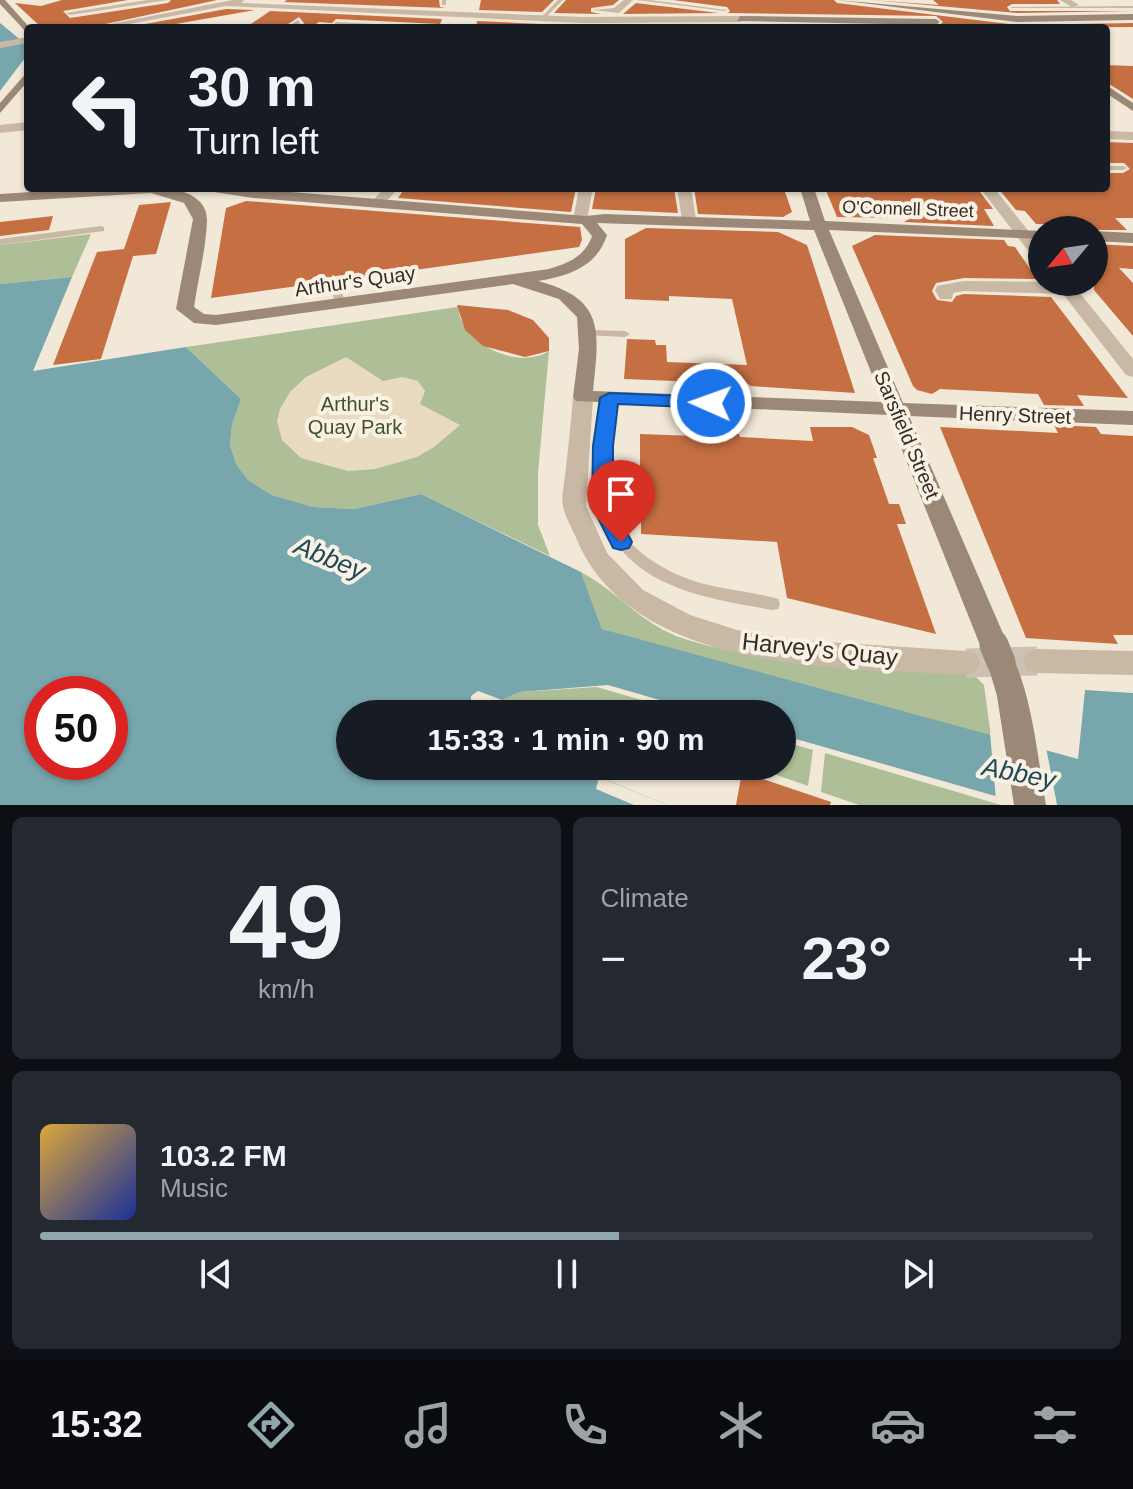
<!DOCTYPE html>
<html lang="en">
<head>
<meta charset="utf-8">
<style>
	body { margin:0; font-family:Helvetica,sans-serif; background:#242831; color:#f1f3f6; height:100vh; display:flex; flex-direction:column; font-size:30px; white-space:nowrap }
	* { box-sizing:border-box; margin:0 }
	p { font-size:26px; color:#9ea1a6 }
	.icon { flex:none; width:44px; height:44px; fill:none; stroke:currentColor; stroke-width:2; stroke-linecap:round; stroke-linejoin:round }
	.map { position:relative; height:805px; overflow:hidden }
	.panel { display:flex; flex-direction:column; gap:12px; padding:12px; background:#0d0f14; flex:1 }
	.panel>* { flex:none }
	.top-card { position:absolute; left:24px; top:24px; width:1086px; height:168px; border-radius:8px; box-shadow:0 2px 6px #0004; background:#171b24; color:#f1f3f6; overflow:hidden }
	.needle { width:52px; rotate:241deg }
	.tools { position:absolute; left:1028px; top:216px; display:grid; gap:16px }
	.tools a { display:grid; place-items:center; width:80px; height:80px; border-radius:50%; background:#171b24; box-shadow:0 2px 6px #0004; font-size:40px }
	.speed { position:absolute; left:24px; top:676px; display:flex; gap:16px; font-size:40px; font-weight:700; text-align:center }
	.speed>* { display:grid; place-content:center; width:104px; height:104px; border-radius:50%; background:#171b24; box-shadow:0 2px 6px #0004; line-height:1 }
	.speed .limit { border:12px solid #d22; background:#fff; color:#111 }
	.pin { position:absolute; display:grid; place-items:center; width:68px; height:68px; color:#fff; margin:-82px -34px; border-radius:50% 50% 50% 0; rotate:-45deg; box-shadow:0 0 8px #0007 }
	.pin .icon { rotate:45deg }
	.me { position:absolute; width:88px; margin:-44px; rotate:272deg; stroke-linejoin:round; filter:drop-shadow(0 0 6px #0008) }
	.turn { display:flex; align-items:center; gap:28px; height:168px; padding:0 32px; font-size:36px }
	.turn .icon { width:104px; height:104px; stroke-width:2.5 }
	.turn b { display:block; font-size:56px; line-height:68px }
	.big { font-size:60px; font-weight:600; line-height:1.1 }
	.panel .widget { flex:1; display:flex; flex-direction:column; justify-content:center; gap:12px; min-width:0; padding:0 28px; border-radius:12px; background:#242831 }
	.panel .dial { align-items:center; gap:0 }
	.dial b { font-size:104px; line-height:1 }
	.song { display:flex; align-items:center; gap:24px }
	.cover { width:96px; height:96px; border-radius:12px; background:linear-gradient(135deg,hsl(40 70% 55%),hsl(230 70% 35%)) }
	.played { height:8px; border-radius:4px; background:linear-gradient(90deg,#91a7ae 55%,#363941 55%) }
	.keys { display:flex; justify-content:space-around; direction:ltr }
	.heat { display:flex; justify-content:space-between; align-items:center; font-size:44px; direction:ltr }
	.panel .tiles { flex:1; display:grid; gap:12px; grid-template-columns:1fr 1fr }
	.widget:last-child { grid-column:span 2 }
	.trip { position:absolute; left:336px; top:700px; width:460px; height:80px; border-radius:40px; background:#171b24; box-shadow:0 2px 6px #0004; font-weight:600; line-height:80px; text-align:center }
	.tabs { display:flex; height:128px; justify-content:space-around; align-items:center; background:#090b0e; color:#9ea1a6 }
	.tabs .icon { width:56px; height:56px }
	.tabs .selected { color:#91a7ae }
	.tabs b { font-size:36px; color:#f1f3f6 }
	.map>svg:first-child { display:block }
	.green { fill:#aebf98 }
	.plaza { fill:#e9dbbf }
	.water { fill:#77a6ad; fill-rule:evenodd }
	.pier { fill:#f1e8d8 }
	.building { fill:#c56f42 }
	.lines { fill:none; stroke-linecap:round; stroke-linejoin:round }
	.street-tunnel { stroke:#cbc2b4; stroke-width:29; stroke-dasharray:29 14; stroke-linecap:butt }
	.lane { fill:#c8b8a4; fill-rule:evenodd }
	.street { fill:#c8b8a4; fill-rule:evenodd }
	.secondary { fill:#9c8876; fill-rule:evenodd }
	.secondary-bridge { stroke:#9c8876; stroke-width:29 }
	.route { fill:#1a73e8; stroke:#114b97; stroke-width:2 }
	.labels { text-anchor:middle; dominant-baseline:central; stroke-width:8; stroke-linejoin:round; paint-order:stroke }
	.far-street-label { font-size:18px; fill:#342c26; stroke:#f9f1e4 }
	.street-label { font-size:20px; fill:#342c26; stroke:#f9f1e4 }
	.park-label { font-size:20px; fill:#3f522a; stroke:#f9f1e4 }
	.near-street-label { font-size:24px; fill:#342c26; stroke:#f9f1e4 }
	.near-water-label { font-size:26px; font-style:italic; fill:#1c4b55; stroke:#f9f1e4 }
</style>
</head>
<body>
<div class="map">
<svg width="1133" height="805" viewBox="0 0 1133 805">
	<rect width="100%" height="100%" fill="#f1e8d8"/>
	<g class="green">
		<polygon points="91,234 72,277 0,284 0,245"/>
		<path d="M464 306 459 313C466 346 520 370 549 351L538 473V525L550 556 421 494 354 509 312 507 272 495 248 480 236 464 230 445 232 425 241 399 186 347Z"/>
		<path d="M581 572C615 590 638 620 676 636 697 644 720 648 741 653 818 669 895 671 972 673L984 685 991 737 814 692 602 629Z"/>
		<polygon points="597,687 689,714 498,714 502,700 519,692"/>
		<polygon points="782,741 813,750 808,786 751,766 782,766"/>
		<polygon points="825,753 1001,805 859,805 821,792"/>
	</g>
	<polygon class="plaza" points="346,357 383,381 402,377 418,381 425,391 420,404 460,425 434,447 417,457 375,469 348,471 301,458 282,440 277,421 280,409 290,392 306,377"/>
	<g class="water">
		<polygon points="0,23 28,46 28,54 0,91"/>
		<path d="M72 277 33 371 186 347 241 399 232 425 230 445 236 464 248 480 272 495 313 507 354 509 421 494 581 572 602 629 1078 759 1085 690 1133 693V805H1027L782 735V714H708L608 685 519 692 502 700 478 691 471 696V704L493 714H350V766H573L667 805H0V284ZM42 694H110V762H42Z"/>
	</g>
	<g class="pier">
		<polygon points="990,733 1046,747 1057,805 1012,805 996,800"/>
		<polygon points="599,777 667,805 634,805 596,789"/>
	</g>
	<g class="building">
		<polygon points="62,0 128,0 63,11 70,18 168,3 171,0 217,0 87,28 42,28 15,3 41,6"/>
		<polygon points="287,0 439,0 440,7 446,8 284,2"/>
		<polygon points="481,0 554,0 542,12 479,10"/>
		<polygon points="566,0 619,0 613,5 591,8 591,12 601,14 554,13"/>
		<polygon points="673,0 834,0 837,3 1017,25 1133,23 1133,27 936,28 943,22 936,16 728,13 730,11 727,7"/>
		<polygon points="871,0 939,5 933,0 1057,0 1060,4 1012,4 1007,7 1010,11 1133,11 1017,13"/>
		<polygon points="636,3 718,13 623,14"/>
		<polygon points="226,9 255,10 153,28 124,28"/>
		<polygon points="270,11 442,19 440,24 336,19 332,23 319,22 310,28 301,28 304,23 299,17 282,28 245,28"/>
		<polygon points="477,21 583,26 742,24 936,28 476,28"/>
		<polygon points="1106,65 1133,66 1133,99 1106,82"/>
		<polygon points="1106,142 1133,143 1133,218 1115,218 1127,230 1083,230 1078,225 1036,224 1025,211 1016,210 998,188 1106,188 1106,173 1123,173 1130,169 1124,163 1106,163"/>
		<polygon points="405,188 576,188 571,212 398,198"/>
		<polygon points="596,188 674,188 678,213 592,209"/>
		<polygon points="694,188 784,189 792,212 783,217 698,214"/>
		<polygon points="825,188 977,188 993,209 984,209 994,226 904,222 911,218 837,217"/>
		<polygon points="246,201 580,227 582,240 579,247 343,280 333,275 327,282 211,298 226,208"/>
		<polygon points="171,202 156,254 133,256 101,359 53,365 97,252 124,249 139,205"/>
		<polygon points="53,216 49,230 0,236 0,222"/>
		<polygon points="646,228 778,232 807,245 855,393 751,386 736,376 725,383 624,379 627,339 655,340 656,345 666,345 667,362 747,365 732,299 669,296 669,301 625,299 625,239"/>
		<polygon points="875,235 1004,240 1008,246 1015,247 1037,279 964,278 936,283 932,291 937,300 952,302 956,296 964,294 1051,297 1128,398 1077,395 1084,406 1044,405 1038,394 940,389 932,394 917,390 913,386 852,246"/>
		<polygon points="1094,244 1133,246 1133,269 1119,268 1133,283 1133,336 1094,290"/>
		<polygon points="457,305 508,310 533,320 549,338 549,351 525,357 483,346 465,330"/>
		<polygon points="1054,425 1096,427 1101,434 1133,436 1133,635 1113,635 1118,644 1026,638 940,427 1058,433"/>
		<polygon points="810,427 852,427 869,435 877,458 873,458 889,504 899,504 906,524 897,524 936,634 787,598 777,542 641,534 641,490 627,490 626,472 640,472 640,434 723,437 723,434 739,434 740,437 813,441"/>
		<polygon points="742,772 831,802 830,805 736,805"/>
	</g>
	<g class="lines">
		<polyline class="street-tunnel" points="966,663 1037,661"/>
		<g class="lane">
			<rect x="442" y="0" width="4" height="5"/>
			<polygon points="558,0 563,0 544,19 540,19"/>
			<polygon points="636,0 650,0 727,10 725,11"/>
			<polygon points="1133,6 1133,8 1010,8 1012,7"/>
			<polygon points="1106,166 1123,166 1127,168 1123,170 1106,170"/>
			<polygon points="101,226 104,227 104,231 0,245 0,239"/>
			<polygon points="335,278 340,281 345,305 340,308 335,305 330,281"/>
			<polygon points="589,330 625,331 630,334 625,337 585,335 584,333 585,331"/>
			<polygon points="734,379 740,383 743,404 737,408 731,404 728,383"/>
			<path d="M609 394 615 398C611 432 604 469 610 503 617 546 666 574 704 584 728 590 754 592 778 599L780 604 778 609 772 610C714 599 651 592 614 541 607 531 600 519 597 508 589 476 599 431 603 398Z"/>
		</g>
		<g class="street">
			<polygon points="147,0 168,0 70,15 66,13"/>
			<polygon points="233,0 244,0 242,3 583,17 740,16 744,19 740,22 583,23 226,6 108,28 90,28"/>
			<polygon points="624,0 633,0 619,13 593,10 614,8"/>
			<polygon points="1060,0 1071,0 1079,5 1072,7"/>
			<polygon points="298,20 301,25 285,28"/>
			<polygon points="336,22 375,24 379,27 333,27"/>
			<polygon points="28,37 28,43 0,48 0,42"/>
			<polygon points="28,122 28,130 0,133 0,125"/>
			<polygon points="1106,131 1133,132 1133,140 1106,139"/>
			<polygon points="384,188 398,188 383,206 373,206 371,203"/>
			<polygon points="579,188 593,188 587,220 580,224 573,220"/>
			<polygon points="677,188 691,188 696,220 694,223 684,223 682,220"/>
			<polygon points="980,188 994,188 1042,248 1042,263 1036,261"/>
			<polygon points="964,281 1071,282 1133,359 1133,377 1126,375 1063,294 964,291 953,293 952,299 940,299 935,290 937,286"/>
			<path d="M583 391 593 397 586 506 607 553 643 590 690 615 737 630 796 640 966 651 976 654 980 663 976 672 966 675C844 668 634 674 577 540 573 530 565 517 563 506 561 498 564 485 565 476 568 450 571 423 573 397Z"/>
			<polygon points="1037,649 1133,651 1133,675 1037,673 1027,670 1023,661 1027,652"/>
		</g>
		<g class="secondary">
			<polygon points="0,0 5,0 30,28 28,34 0,4"/>
			<polygon points="837,0 1017,16 1133,14 1133,20 1017,22"/>
			<polygon points="740,16 936,19 940,22 936,25 737,21"/>
			<polygon points="28,71 28,81 0,113 0,103"/>
			<polygon points="1106,85 1133,103 1133,111 1106,93"/>
			<path d="M94 188C123 188 208 176 207 221 206 249 198 279 194 307L204 314 216 315 549 269C569 263 585 256 592 236L582 224 253 198 214 192 207 188H241L586 216 605 214 810 221 800 188H814L825 221 1042 231V239L829 230 903 403 1133 411V425L909 416 1008 645 1005 651 1011 653C1033 699 1037 755 1046 805H1014L997 696 987 662 990 655 984 653 980 645 888 415 576 401 573 397 579 349 577 317 559 299 513 284 216 325 194 323 176 309 193 219 184 203 151 193 0 202V194ZM597 223 814 230 883 402 593 391C599 331 606 299 538 281 568 276 597 267 607 235Z"/>
			<polygon points="1094,231 1133,233 1133,243 1094,241"/>
		</g>
		<polyline class="secondary-bridge" points="994,645 1001,662"/>
	</g>
	<polygon class="route" points="609,393 711,397 721,403 711,408 618,404 613,446 613,506 632,542 629,548 621,550 613,548 592,506 593,446 600,398"/>
	<g class="labels">
		<g class="far-street-label">
			<text transform="translate(908 209) rotate(2)">O'Connell Street</text>
		</g>
		<g class="street-label">
			<text transform="translate(355 281) rotate(-8)">Arthur's Quay</text>
			<text transform="translate(1015 415) rotate(2)">Henry Street</text>
			<text transform="translate(907 435) rotate(67)">Sarsfield Street</text>
		</g>
		<g class="park-label">
			<text x="355" y="404">Arthur's<tspan x="355" dy="23">Quay Park</tspan></text>
		</g>
		<g class="near-street-label">
			<text transform="translate(820 649) rotate(6)">Harvey's Quay</text>
		</g>
		<g class="near-water-label">
			<text transform="translate(330 558) rotate(22)">Abbey</text>
			<text transform="translate(1019 773) rotate(11)">Abbey</text>
		</g>
	</g>
</svg>
<div class="tools">
<a><svg class="needle" viewBox="-14 -14 28 28"><path d="M0-13l5 13h-10z" fill="#e53935"/><path d="M0 13l5-13h-10z" fill="#9ea1a6"/></svg></a>
</div>
<div class="speed"><div class="limit">50</div></div>
<div class="pin" style="left:621px;top:542px;background:#d93025"><svg class="icon" aria-label="arrive" viewBox="0 0 24 24"><path d="M6 21V4h12l-3 4 3 4H6"/></svg></div>
<svg class="me" style="left:711px;top:403px" viewBox="-20 -20 40 40"><circle r="17" fill="#1a73e8" stroke="#fff" stroke-width="3"/><path d="M0-11L8 9 0 5-8 9z" fill="#fff"/></svg>
<div class="trip">15:33 · 1 min · 90 m</div>
<div class="top-card">
<div class="turn"><svg class="icon" aria-label="left" viewBox="0 0 24 24"><path d="M17 20v-9H6M10 6l-5 5 5 5"/></svg><div><b>30 m</b>Turn left</div></div>
</div>
</div>
<section class="panel">
<div class="tiles">
<div class="widget dial"><b>49</b><p>km/h</p></div>
<div class="widget"><p>Climate</p>
<div class="heat"><a>−</a><b class="big">23°</b><a>+</a></div>
</div>
<div class="widget">
<div class="song"><i class="cover"></i><div><b>103.2 FM</b><p>Music</p></div></div>
<div class="played"></div>
<div class="keys"><svg class="icon" aria-label="previous" viewBox="0 0 24 24"><path d="M18 5L8 12l10 7zM5 5v14"/></svg><svg class="icon" aria-label="pause" viewBox="0 0 24 24"><path d="M8 5v14M16 5v14"/></svg><svg class="icon" aria-label="next" viewBox="0 0 24 24"><path d="M6 5l10 7-10 7zM19 5v14"/></svg></div>
</div>
</div>
</section>
<nav class="tabs">
<b>15:32</b>
<svg class="icon selected" aria-label="directions" viewBox="0 0 24 24"><path d="M12 3l9 9-9 9-9-9zM9 14v-3h6M13 9l2 2-2 2"/></svg>
<svg class="icon" aria-label="music" viewBox="0 0 24 24"><path d="M9 18V5l10-2v13"/><circle cx="6" cy="18" r="3"/><circle cx="16" cy="16" r="3"/></svg>
<svg class="icon" aria-label="phone" viewBox="0 0 24 24"><path d="M5 4h4l2 5-3 2q2 4 5 5l2-3 5 2v4C11 20 4 13 5 4z"/></svg>
<svg class="icon" aria-label="climate" viewBox="0 0 24 24"><path d="M12 3v18M4 7l16 10M4 17L20 7"/></svg>
<svg class="icon" aria-label="car" viewBox="0 0 24 24"><path d="M5 17H2v-5l4-1 3-4h7l3 4 3 1v5h-3M9 17h6M6 11h13"/><circle cx="7" cy="17" r="2"/><circle cx="17" cy="17" r="2"/></svg>
<svg class="icon" aria-label="filters" viewBox="0 0 24 24"><path d="M4 7h16M4 17h16"/><circle cx="9" cy="7" r="2"/><circle cx="15" cy="17" r="2"/></svg>
</nav>
</body>
</html>
